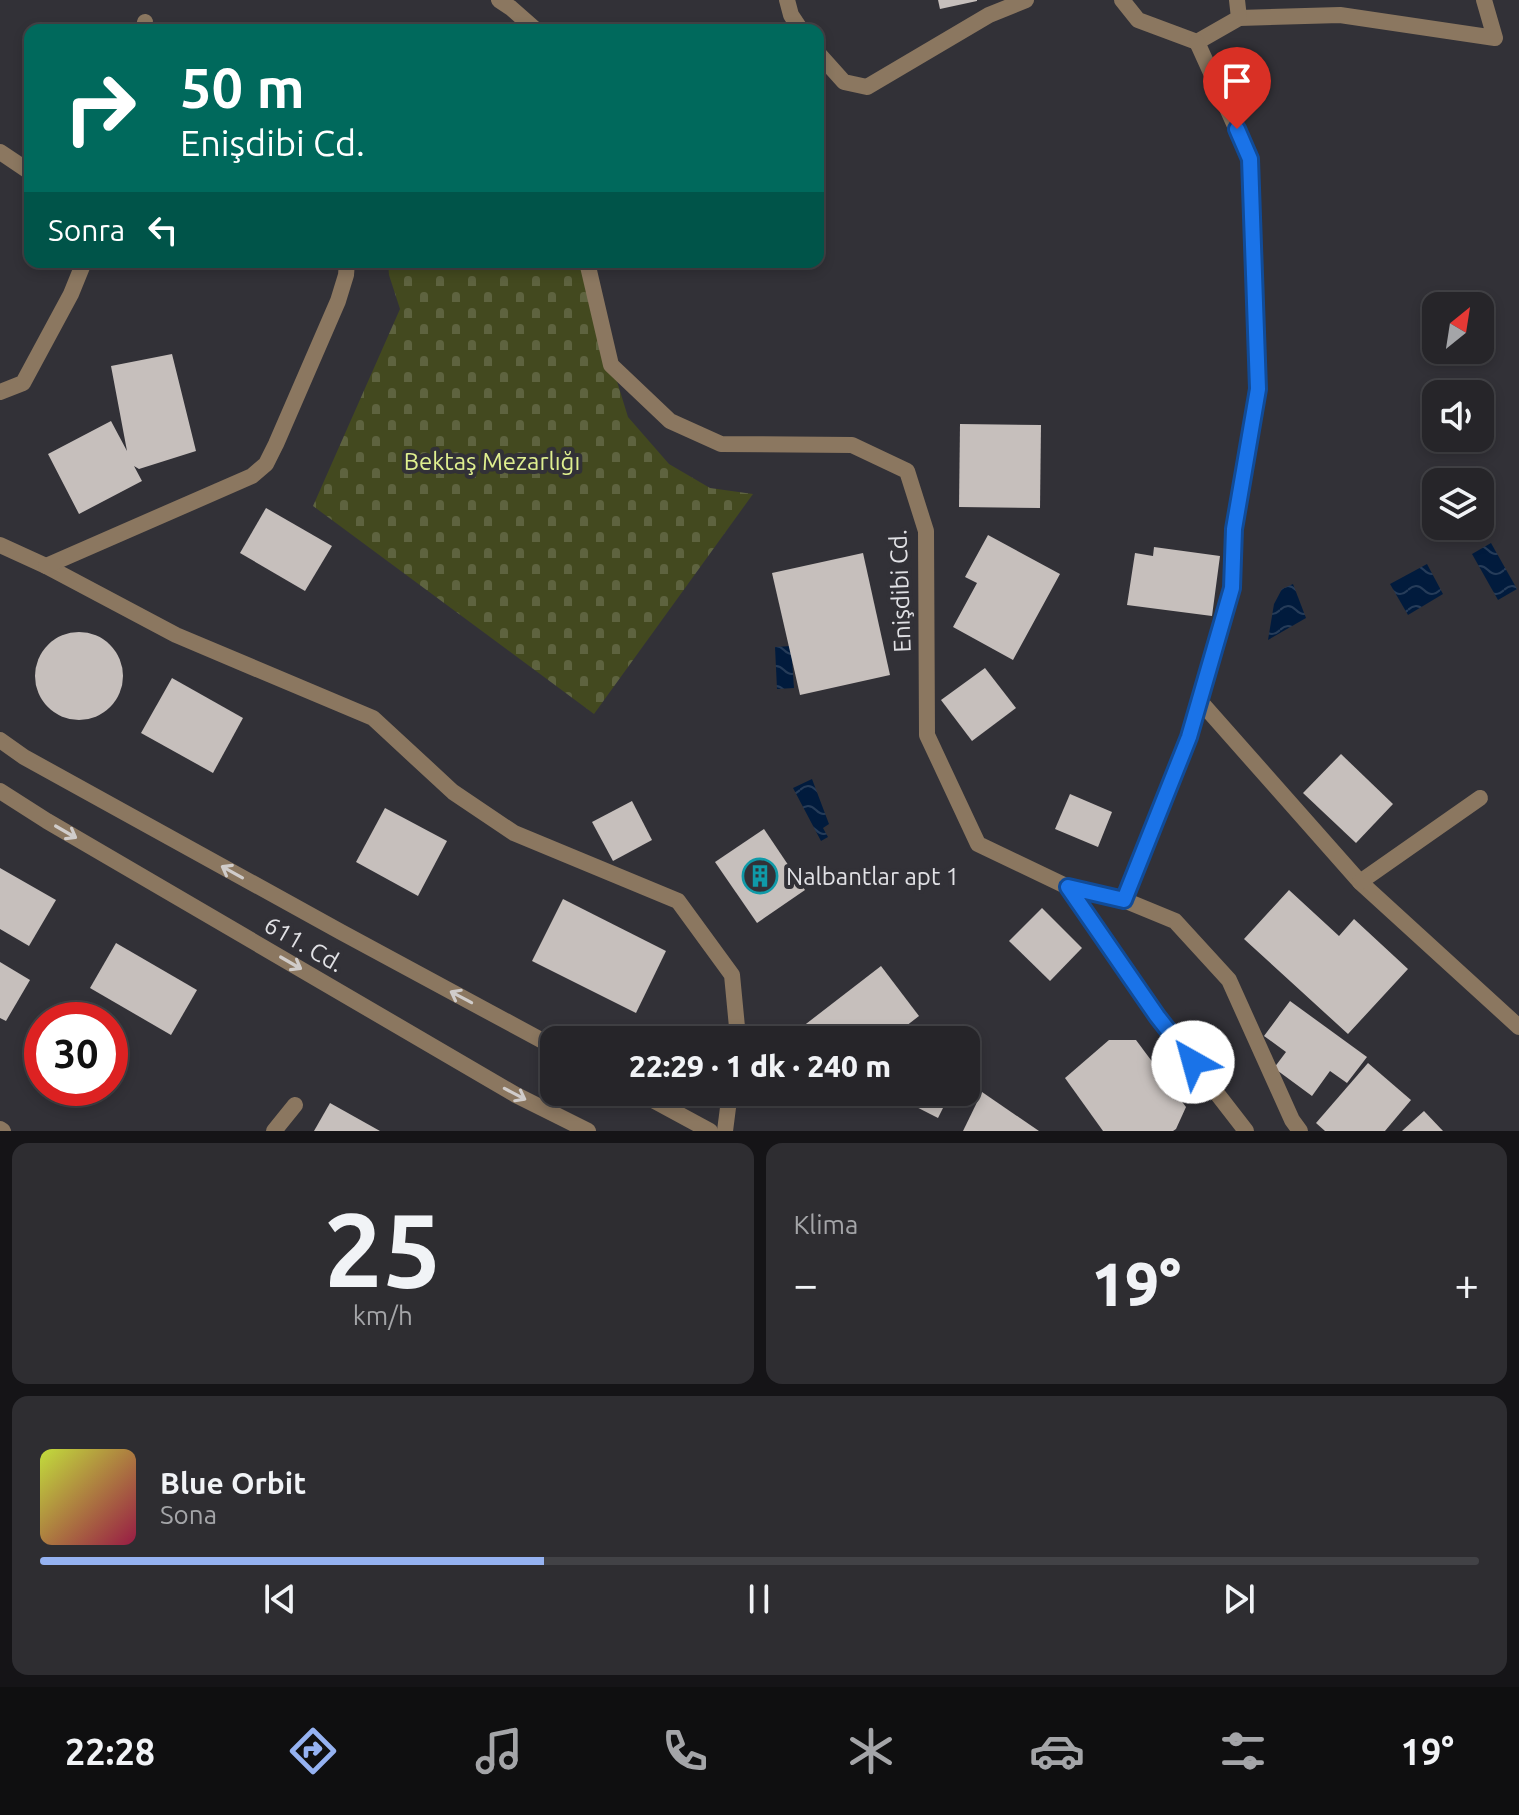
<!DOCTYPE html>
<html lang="tr">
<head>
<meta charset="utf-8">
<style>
	body { margin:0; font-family:Ubuntu,sans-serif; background:#2e2d31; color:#f1f3f6; height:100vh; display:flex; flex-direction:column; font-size:30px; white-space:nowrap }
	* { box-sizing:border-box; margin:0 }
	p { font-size:26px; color:#a4a5a8 }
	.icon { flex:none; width:44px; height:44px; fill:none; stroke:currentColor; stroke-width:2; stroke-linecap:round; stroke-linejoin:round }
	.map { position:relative; height:1131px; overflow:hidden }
	.side { display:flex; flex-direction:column; gap:12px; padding:12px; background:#151417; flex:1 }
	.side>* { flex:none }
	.guide { position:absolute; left:24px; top:24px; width:800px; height:244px; border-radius:16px; box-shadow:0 4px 12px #0003,0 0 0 2px #424246; background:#00695c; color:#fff; overflow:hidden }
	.needle { width:52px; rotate:30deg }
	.tools { position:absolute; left:1422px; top:292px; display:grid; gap:16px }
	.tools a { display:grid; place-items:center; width:72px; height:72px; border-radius:16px; background:#262529; box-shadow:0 4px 12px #0003,0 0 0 2px #424246; font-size:40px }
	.speed { position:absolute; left:24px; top:1002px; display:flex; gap:16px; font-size:40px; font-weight:700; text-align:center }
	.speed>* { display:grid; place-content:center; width:104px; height:104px; border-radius:50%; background:#262529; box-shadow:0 4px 12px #0003,0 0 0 2px #424246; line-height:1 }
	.speed .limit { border:12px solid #d22; background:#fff; color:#111 }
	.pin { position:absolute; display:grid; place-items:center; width:68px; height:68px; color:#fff; margin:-82px -34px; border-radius:50% 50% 50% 0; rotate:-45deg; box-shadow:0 0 8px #0007 }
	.pin .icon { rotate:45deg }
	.me { position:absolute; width:88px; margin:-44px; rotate:322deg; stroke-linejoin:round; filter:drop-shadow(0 0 6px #0008) }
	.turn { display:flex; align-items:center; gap:28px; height:168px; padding:0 24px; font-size:36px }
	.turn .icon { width:104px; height:104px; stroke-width:2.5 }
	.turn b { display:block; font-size:56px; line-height:68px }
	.then { display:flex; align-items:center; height:76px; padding:0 24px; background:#0003; gap:16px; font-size:30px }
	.big { font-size:60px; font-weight:800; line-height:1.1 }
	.side .widget { flex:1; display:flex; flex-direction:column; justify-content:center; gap:12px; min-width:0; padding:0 28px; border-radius:16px; background:#2e2d31 }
	.side .dial { align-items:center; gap:0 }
	.dial b { font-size:104px; line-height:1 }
	.song { display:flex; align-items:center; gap:24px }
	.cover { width:96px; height:96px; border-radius:12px; background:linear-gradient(135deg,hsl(70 70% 55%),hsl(340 70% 35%)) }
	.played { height:8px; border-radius:4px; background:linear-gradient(90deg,#95b2f1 35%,#424246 35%) }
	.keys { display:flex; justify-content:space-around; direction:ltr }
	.heat { display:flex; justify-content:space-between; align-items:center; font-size:44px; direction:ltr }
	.side .tiles { flex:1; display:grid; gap:12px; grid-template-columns:1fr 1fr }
	.widget:last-child { grid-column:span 2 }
	.trip { position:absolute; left:540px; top:1026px; width:440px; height:80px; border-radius:16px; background:#262529; box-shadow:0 4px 12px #0003,0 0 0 2px #424246; font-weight:800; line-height:80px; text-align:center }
	.tab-bar { display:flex; height:128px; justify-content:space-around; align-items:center; background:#0f0f10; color:#a4a5a8 }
	.tab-bar .icon { width:56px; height:56px }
	.tab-bar .current { color:#95b2f1 }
	.tab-bar b { font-size:36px; color:#f1f3f6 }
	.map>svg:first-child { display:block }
	.cemetery { fill:url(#cemetery-stones) }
	.water { fill:url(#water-waves) }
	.building { fill:#c6bfbc }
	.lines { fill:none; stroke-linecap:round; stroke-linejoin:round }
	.lane { stroke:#8b7760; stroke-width:16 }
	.street { stroke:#8b7760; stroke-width:16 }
	.oneway { stroke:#d0ccca }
	.route-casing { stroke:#114b97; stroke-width:20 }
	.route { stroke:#1a73e8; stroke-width:14 }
	.labels { text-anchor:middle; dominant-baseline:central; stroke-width:8; stroke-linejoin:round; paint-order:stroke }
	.park-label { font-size:24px; fill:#dfef8f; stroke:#323137 }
	.street-label { font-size:24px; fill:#e1e1e5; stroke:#323137 }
	.poi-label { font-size:24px; fill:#e1e1e5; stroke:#323137; text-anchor:start }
</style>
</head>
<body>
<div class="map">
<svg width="1519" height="1131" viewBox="0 0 1519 1131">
	<defs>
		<pattern id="cemetery-stones" width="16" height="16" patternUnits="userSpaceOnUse" patternTransform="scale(2)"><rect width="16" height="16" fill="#43491f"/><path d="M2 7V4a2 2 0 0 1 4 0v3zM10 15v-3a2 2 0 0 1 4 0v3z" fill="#5e633f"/></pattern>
		<pattern id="water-waves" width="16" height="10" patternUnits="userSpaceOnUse" patternTransform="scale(2)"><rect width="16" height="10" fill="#011b3d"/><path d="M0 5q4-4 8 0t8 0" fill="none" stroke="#263c59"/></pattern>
	</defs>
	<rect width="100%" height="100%" fill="#323137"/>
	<polygon class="cemetery" points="388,262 586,262 590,294 628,417 669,464 710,488 753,494 594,714 313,506 400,309 389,275"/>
	<g class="water">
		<polygon points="1491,543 1517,589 1498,600 1472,554"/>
		<polygon points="1427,564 1443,594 1408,615 1390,584"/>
		<polygon points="1293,584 1306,618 1268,640 1274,604 1282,589"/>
		<polygon points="791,646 794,688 777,689 775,647"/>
		<polygon points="812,779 829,824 823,828 828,837 821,841 793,788"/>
	</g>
	<g class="building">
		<polygon points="938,0 977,0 977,1 940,9"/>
		<polygon points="172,354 196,451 139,469 134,466 142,481 79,514 48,454 111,421 127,451 111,366"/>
		<polygon points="960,424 1041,425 1040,508 959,507"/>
		<polygon points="266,508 332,546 305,591 240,553"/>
		<polygon points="988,535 1060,574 1013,660 953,627 977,583 965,577"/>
		<polygon points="1154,547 1220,556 1212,616 1127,605 1135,553 1153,556"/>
		<polygon points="863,553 890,675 800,695 772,573"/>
		<circle cx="79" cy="676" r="44"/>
		<polygon points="985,668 1016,708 972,741 941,700"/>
		<polygon points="172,678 243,718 213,773 141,733"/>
		<polygon points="1341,754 1393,804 1356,843 1303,793"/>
		<polygon points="1070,794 1112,812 1098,847 1055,829"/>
		<polygon points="632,801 652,840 613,861 592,822"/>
		<polygon points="385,808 447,841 418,896 356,862"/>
		<polygon points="764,829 805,890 757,923 715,862"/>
		<polygon points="0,868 56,900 29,946 0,929"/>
		<polygon points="1289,890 1339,936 1354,919 1408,969 1348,1034 1244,939"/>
		<polygon points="563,899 666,951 636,1013 532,961"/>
		<polygon points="1042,908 1082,948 1050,981 1009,941"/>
		<polygon points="116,943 197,990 171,1035 90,988"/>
		<polygon points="0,962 30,980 6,1021 0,1018"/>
		<polygon points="881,966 919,1016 888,1040 813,1040 802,1027"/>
		<polygon points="1290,1001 1367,1057 1347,1083 1330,1071 1312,1096 1274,1068 1286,1052 1264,1036"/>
		<polygon points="1109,1040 1136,1040 1186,1107 1176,1129 1173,1131 1103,1131 1065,1078"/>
		<polygon points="1368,1063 1411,1100 1385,1131 1325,1131 1316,1123"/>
		<polygon points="887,1092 951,1092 938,1118"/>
		<polygon points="982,1092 1039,1131 963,1131"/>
		<polygon points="330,1103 380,1131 314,1131"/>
		<polygon points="1424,1111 1443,1131 1402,1131"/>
	</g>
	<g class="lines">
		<polyline class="lane" points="1239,18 1340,15 1495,38 1484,0"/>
		<g class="street">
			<polyline points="499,0 511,8 536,30"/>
			<polyline points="787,0 791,15 801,30"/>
			<polyline points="1122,0 1138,20 1197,42 1239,18 1237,0"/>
			<polyline points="144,30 145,22"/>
			<polyline points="818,53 844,82 867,87 989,15 1026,0"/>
			<polyline points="0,152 30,172"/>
			<polyline points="587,262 611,365 670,421 721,444 852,445 907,471 926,531 927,735 978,844 1068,887 1157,1016 1246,1131"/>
			<polyline points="0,392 23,383 71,294 84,262"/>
			<polyline points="0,545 46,566 176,635 373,718 453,792 514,833 678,901 732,975 737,1027 735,1040"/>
			<polyline points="46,566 252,476 266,464 276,444 338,301 346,275 347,262"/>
			<polyline points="1199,700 1360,882 1519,1027"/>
			<polyline points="0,740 24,757 341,932 554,1047"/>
			<polyline points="0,791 47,821 516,1095 588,1131"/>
			<polyline points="1360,882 1480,798"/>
			<polyline points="1068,887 1124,900 1175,921 1229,980 1292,1120 1300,1131"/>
			<polyline points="1124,900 1189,737 1232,588 1234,529 1258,389 1250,159 1197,42"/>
			<polyline points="638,1092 710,1131"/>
			<polyline points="0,1129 3,1131"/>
			<polyline points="274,1131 295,1105"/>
			<polyline points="725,1131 730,1092"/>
		</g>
	</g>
	<defs><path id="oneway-shaft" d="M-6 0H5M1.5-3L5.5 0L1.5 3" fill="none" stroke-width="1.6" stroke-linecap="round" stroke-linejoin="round" transform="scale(2)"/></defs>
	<g class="oneway">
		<use href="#oneway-shaft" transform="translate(66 832) rotate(30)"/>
		<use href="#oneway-shaft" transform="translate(232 872) rotate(-151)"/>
		<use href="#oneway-shaft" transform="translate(291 963) rotate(30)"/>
		<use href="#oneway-shaft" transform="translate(461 997) rotate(-152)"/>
		<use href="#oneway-shaft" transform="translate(515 1094) rotate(28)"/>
	</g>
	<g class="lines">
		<g class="route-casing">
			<polyline id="route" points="1193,1062 1157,1016 1068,887 1124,900 1189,737 1232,588 1234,529 1258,389 1250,159 1237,129"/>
		</g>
		<use href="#route" class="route"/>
	</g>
	<defs>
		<g id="building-ring" transform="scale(1.8)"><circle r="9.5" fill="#323137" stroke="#0f9aa8" stroke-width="1.5"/><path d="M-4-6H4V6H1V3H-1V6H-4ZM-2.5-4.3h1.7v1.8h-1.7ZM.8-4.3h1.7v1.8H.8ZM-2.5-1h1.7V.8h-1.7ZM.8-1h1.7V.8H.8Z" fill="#0f9aa8"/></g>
	</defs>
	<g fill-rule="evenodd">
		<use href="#building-ring" x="760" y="876"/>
	</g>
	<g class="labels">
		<g class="park-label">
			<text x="492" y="461">Bektaş Mezarlığı</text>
		</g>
		<g class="street-label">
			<text transform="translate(900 591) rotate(-92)">Enişdibi Cd.</text>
			<text transform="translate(304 944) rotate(30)">611. Cd.</text>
		</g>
		<g class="poi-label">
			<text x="786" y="876">Nalbantlar apt 1</text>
		</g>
	</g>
</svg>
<div class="tools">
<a><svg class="needle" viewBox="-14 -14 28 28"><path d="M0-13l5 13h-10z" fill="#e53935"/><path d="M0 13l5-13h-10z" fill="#a4a5a8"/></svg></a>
<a><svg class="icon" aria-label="sound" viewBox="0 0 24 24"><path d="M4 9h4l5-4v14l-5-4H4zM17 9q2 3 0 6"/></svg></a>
<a><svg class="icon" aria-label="layers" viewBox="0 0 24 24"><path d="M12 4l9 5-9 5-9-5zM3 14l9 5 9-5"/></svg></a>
</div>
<div class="speed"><div class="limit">30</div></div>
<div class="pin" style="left:1237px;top:129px;background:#d93025"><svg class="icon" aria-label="arrive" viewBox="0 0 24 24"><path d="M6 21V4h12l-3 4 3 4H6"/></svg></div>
<svg class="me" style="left:1193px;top:1062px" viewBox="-20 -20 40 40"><circle r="19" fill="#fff"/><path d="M0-13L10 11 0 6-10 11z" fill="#1a73e8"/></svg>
<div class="trip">22:29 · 1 dk · 240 m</div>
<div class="guide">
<div class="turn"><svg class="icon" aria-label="right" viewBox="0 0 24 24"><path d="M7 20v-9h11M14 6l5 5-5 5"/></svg><div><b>50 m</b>Enişdibi Cd.</div></div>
<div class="then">Sonra<svg class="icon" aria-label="left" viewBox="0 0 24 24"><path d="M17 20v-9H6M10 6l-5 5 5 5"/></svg></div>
</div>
</div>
<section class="side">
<div class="tiles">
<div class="widget dial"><b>25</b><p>km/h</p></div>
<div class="widget"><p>Klima</p>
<div class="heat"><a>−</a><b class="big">19°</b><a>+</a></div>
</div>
<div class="widget">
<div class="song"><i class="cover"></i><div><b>Blue Orbit</b><p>Sona</p></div></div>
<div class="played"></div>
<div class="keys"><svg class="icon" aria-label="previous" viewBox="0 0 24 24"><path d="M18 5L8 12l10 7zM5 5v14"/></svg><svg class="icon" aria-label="pause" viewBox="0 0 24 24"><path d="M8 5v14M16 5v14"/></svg><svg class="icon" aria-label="next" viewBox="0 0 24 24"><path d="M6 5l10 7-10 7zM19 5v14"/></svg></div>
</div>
</div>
</section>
<nav class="tab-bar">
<b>22:28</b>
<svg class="icon current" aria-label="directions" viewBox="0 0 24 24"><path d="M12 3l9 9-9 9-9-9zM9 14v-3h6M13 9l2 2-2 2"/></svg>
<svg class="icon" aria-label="music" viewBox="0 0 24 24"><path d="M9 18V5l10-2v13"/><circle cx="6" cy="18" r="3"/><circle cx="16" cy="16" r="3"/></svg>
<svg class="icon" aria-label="phone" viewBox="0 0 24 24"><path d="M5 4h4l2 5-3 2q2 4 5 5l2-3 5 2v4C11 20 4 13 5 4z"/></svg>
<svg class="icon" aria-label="climate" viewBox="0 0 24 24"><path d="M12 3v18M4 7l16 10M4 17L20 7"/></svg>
<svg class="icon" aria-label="car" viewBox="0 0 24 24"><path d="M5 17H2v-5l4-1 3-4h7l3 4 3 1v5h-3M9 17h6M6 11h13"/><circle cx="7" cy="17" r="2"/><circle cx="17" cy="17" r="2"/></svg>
<svg class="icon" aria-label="filters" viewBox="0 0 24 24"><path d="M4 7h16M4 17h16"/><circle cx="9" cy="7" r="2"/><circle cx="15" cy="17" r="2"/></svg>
<b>19°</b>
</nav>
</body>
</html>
